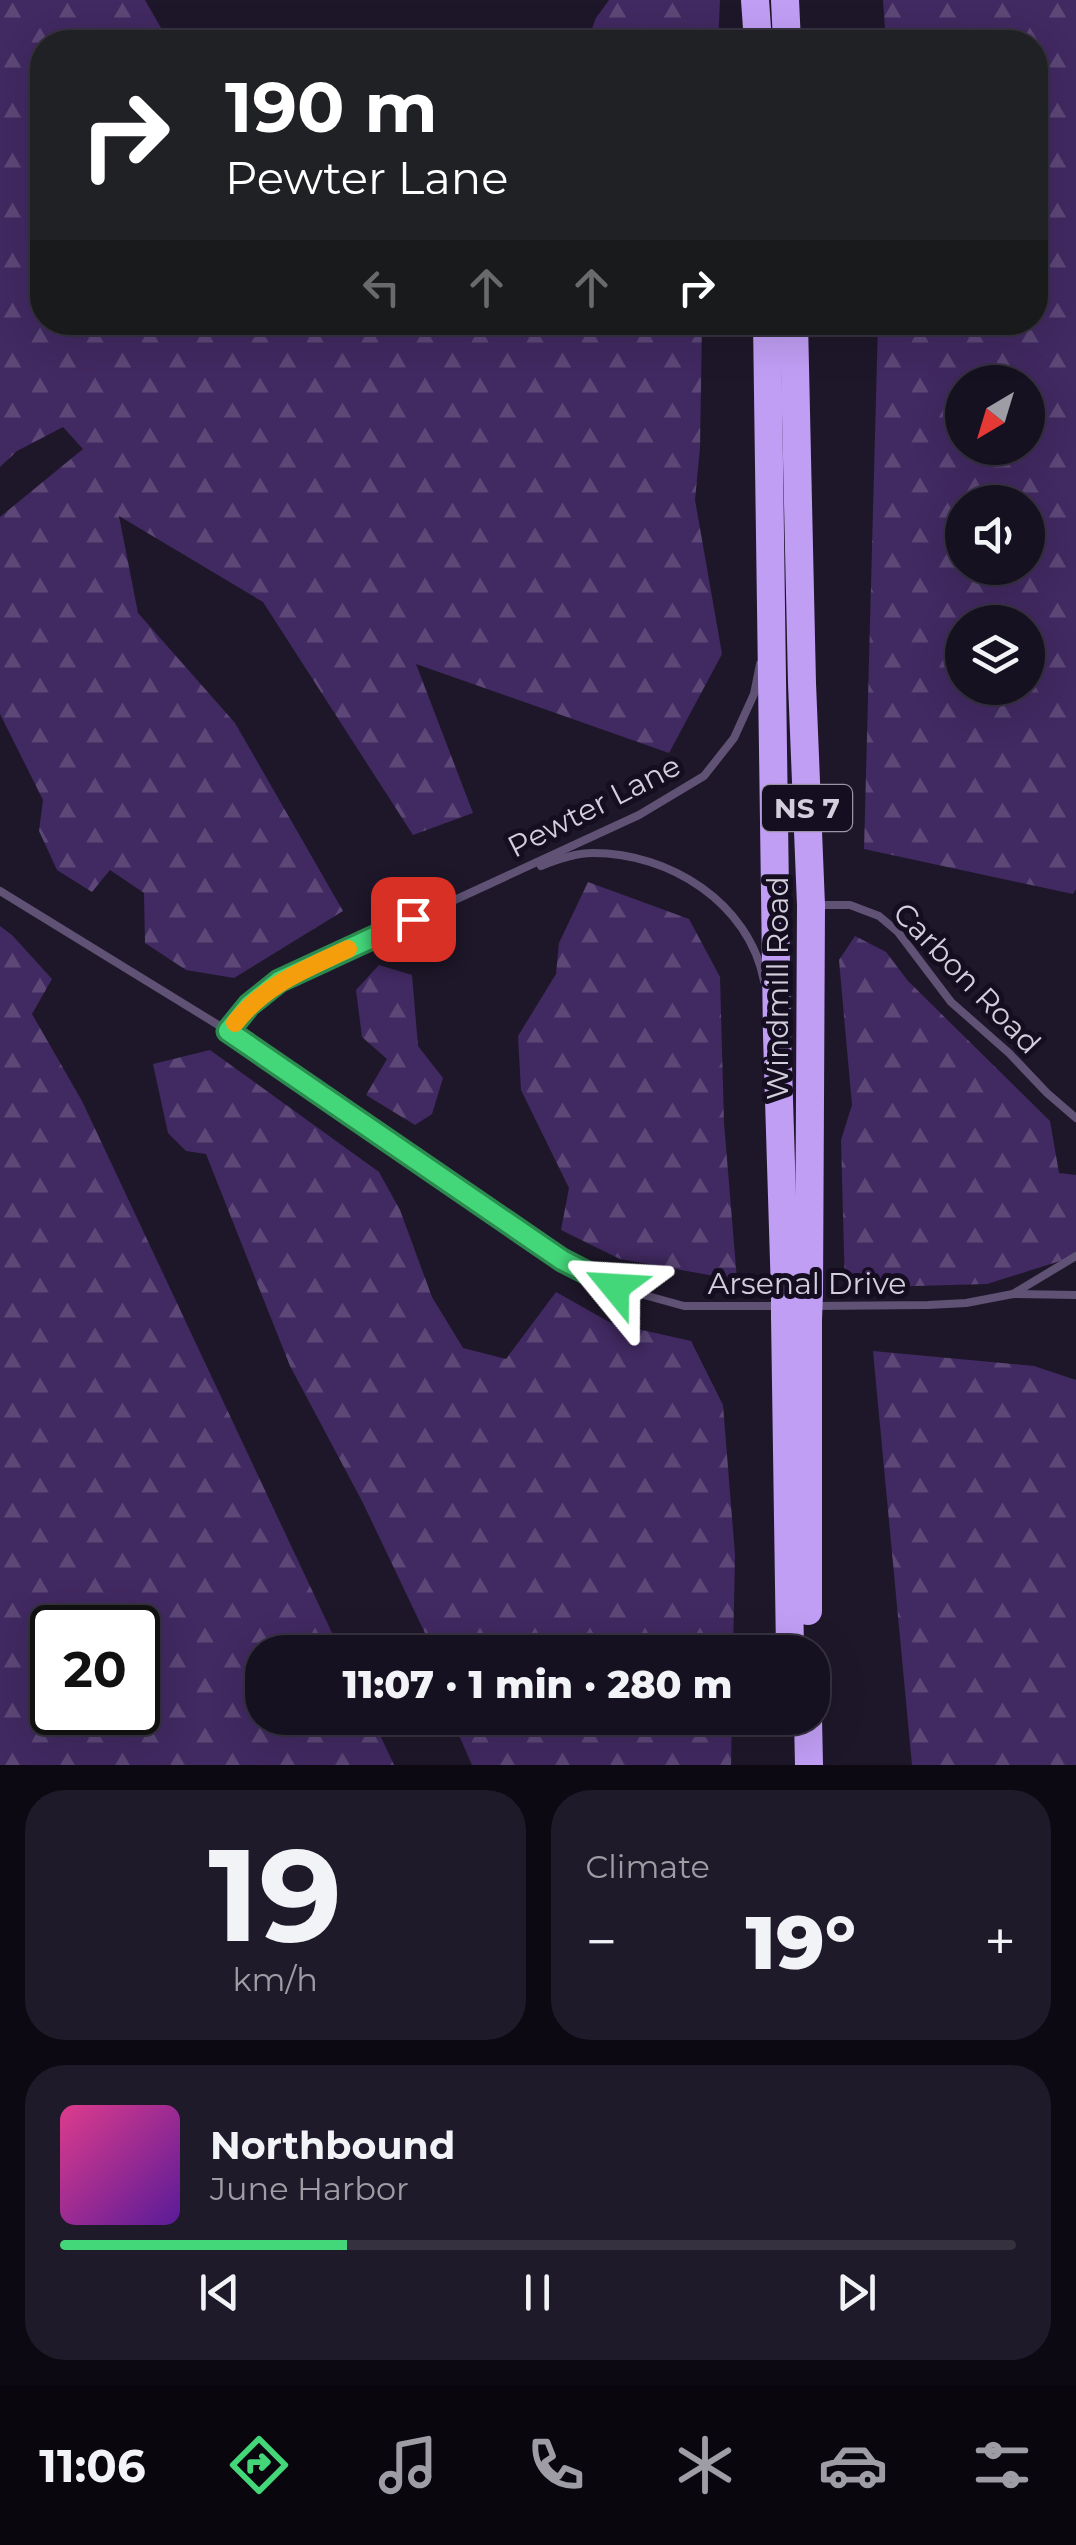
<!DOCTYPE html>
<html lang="en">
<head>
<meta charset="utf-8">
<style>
	body { margin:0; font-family:Montserrat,sans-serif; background:#1f1a29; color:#f1f3f6; height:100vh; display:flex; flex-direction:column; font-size:38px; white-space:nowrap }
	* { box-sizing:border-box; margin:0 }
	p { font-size:32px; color:#9e9da5 }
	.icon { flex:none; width:55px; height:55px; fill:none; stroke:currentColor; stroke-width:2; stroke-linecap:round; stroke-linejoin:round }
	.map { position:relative; height:1765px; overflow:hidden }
	.drawer { display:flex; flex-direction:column; gap:25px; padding:25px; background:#0c0912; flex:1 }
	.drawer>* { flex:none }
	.top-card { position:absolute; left:30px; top:30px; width:1018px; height:305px; border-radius:40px; box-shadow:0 10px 40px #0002,0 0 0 2px #35313e; background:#202124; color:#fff; overflow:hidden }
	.needle { width:65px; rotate:218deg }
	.controls { position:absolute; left:945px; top:365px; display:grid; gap:20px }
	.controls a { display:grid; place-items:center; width:100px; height:100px; border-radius:50%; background:#161120; box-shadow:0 10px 40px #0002,0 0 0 2px #35313e; font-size:50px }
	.speed { position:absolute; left:30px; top:1605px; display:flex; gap:20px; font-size:50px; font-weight:700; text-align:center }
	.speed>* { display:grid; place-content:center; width:130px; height:130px; border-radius:50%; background:#161120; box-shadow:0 10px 40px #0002,0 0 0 2px #35313e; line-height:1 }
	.speed .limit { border:5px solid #111; border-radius:15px; background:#fff; color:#111 }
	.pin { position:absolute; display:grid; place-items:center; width:85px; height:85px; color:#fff; margin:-42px; border-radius:20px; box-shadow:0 5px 15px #0006 }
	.me { position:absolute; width:110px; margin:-55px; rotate:297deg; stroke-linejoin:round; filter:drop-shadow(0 0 8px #0008) }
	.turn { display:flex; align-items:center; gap:35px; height:210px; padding:0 30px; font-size:45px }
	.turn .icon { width:130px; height:130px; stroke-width:2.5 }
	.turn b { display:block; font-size:70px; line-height:85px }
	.lanes { display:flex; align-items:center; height:95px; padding:0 30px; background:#0003; justify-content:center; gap:50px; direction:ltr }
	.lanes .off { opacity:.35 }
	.big { font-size:75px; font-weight:800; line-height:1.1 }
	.drawer .tile { flex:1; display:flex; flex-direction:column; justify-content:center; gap:15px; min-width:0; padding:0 35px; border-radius:40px; background:#1f1a29 }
	.drawer .dial { align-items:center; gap:0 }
	.dial b { font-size:130px; line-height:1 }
	.song { display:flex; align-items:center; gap:30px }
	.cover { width:120px; height:120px; border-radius:15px; background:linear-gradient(135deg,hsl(330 70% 55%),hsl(270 70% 35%)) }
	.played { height:10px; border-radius:5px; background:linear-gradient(90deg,#44d77a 30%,#35313e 30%) }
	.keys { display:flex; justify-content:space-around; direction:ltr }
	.heat { display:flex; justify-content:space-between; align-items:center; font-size:55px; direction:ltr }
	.drawer .tiles { flex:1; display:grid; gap:25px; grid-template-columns:1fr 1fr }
	.tile:last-child { grid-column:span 2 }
	.trip { position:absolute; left:245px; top:1635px; width:585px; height:100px; border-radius:40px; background:#161120; box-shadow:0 10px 40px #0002,0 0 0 2px #35313e; font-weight:800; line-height:100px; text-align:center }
	.tab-bar { display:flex; height:160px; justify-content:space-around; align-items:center; background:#09070d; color:#9e9da5 }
	.tab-bar .icon { width:70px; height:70px }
	.tab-bar .current { color:#44d77a }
	.tab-bar b { font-size:45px; color:#f1f3f6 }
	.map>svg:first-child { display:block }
	.forest { fill:url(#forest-firs); fill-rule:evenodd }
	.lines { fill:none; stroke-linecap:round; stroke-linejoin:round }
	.lane { stroke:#5f5274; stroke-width:8 }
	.highway { stroke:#c09ef4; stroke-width:28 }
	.highway-bridge { stroke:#c09ef4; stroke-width:28 }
	.route-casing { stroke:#2c8c4f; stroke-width:25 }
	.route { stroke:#44d77a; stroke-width:18 }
	.slow { stroke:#f59e0b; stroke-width:18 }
	.labels { text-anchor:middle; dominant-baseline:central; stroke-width:10; stroke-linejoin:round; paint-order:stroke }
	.shield { fill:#150e20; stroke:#9a94a4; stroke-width:2.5 }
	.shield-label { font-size:28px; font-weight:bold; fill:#d3cedc }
	.street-label { font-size:30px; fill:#d3cedc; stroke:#150e20 }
</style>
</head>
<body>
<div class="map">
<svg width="1076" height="1765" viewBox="0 0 1076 1765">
	<defs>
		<pattern id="forest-firs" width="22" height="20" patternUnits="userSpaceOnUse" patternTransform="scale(2.5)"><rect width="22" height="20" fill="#412961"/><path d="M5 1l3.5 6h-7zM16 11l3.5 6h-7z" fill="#5c4777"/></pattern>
	</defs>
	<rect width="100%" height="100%" fill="#1e172a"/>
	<g class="forest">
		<polygon points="0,0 145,0 169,42 42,42 42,322 302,322 331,335 376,322 702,323 700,448 695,500 722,654 669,753 416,664 473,813 413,835 263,602 119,516 138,613 235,723 343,911 234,978 186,970 145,943 144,893 110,870 92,892 57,870 39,831 43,800 0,714 0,517 83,449 63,427 17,451 0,467"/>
		<polygon points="609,0 720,0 718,42 587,42 596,18"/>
		<path d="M883 0H1076V889L1073 894 864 849 878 323 1035 322V42H886ZM1028 382V448H962V382ZM1028 502V568H962V502ZM1028 622V688H962V622Z"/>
		<polygon points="588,882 689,919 720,977 724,1123 737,1280 620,1259 561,1230 569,1188 521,1090 518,1036 556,974 559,943"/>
		<path d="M0 926 12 935 52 979 32 1014 82 1101 341 1652H262V1718H372L394 1765H0ZM52 1628H138V1712H52Z"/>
		<polygon points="855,936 886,952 908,981 1050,1121 1059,1173 1076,1175 1076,1256 987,1284 845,1288 841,1140 852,1105 839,960"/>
		<polygon points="379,965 412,975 418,1046 443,1078 432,1114 415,1125 366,1095 387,1059 362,1037 356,990"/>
		<polygon points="210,1050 379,1172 400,1210 432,1297 463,1348 506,1359 556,1292 611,1323 691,1341 723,1405 735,1555 733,1652 434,1652 363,1503 290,1366 206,1154 186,1151 168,1133 153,1064"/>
		<polygon points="873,1351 1034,1366 1076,1380 1076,1765 912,1765"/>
		<polygon points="456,1718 732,1718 731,1765 472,1765 457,1731"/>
	</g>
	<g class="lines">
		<g class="lane">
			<path d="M541 866C558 859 575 853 593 853 670 853 749 903 764 981"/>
			<polyline points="0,891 228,1031 561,1260 615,1287 684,1306 781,1306"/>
			<polyline points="815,905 850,905 879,916 898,932 951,1002 1009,1053 1047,1093 1076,1118"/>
			<polyline points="228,1031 249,1005 279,981 639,815 704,776 734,738 754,694 760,664"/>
			<polyline points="1013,1294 1076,1256"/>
			<polyline points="815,1306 928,1305 966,1303 1013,1294 1076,1295"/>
		</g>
		<g class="highway">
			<polyline points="755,0 758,42"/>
			<polyline points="785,0 787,42"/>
			<polyline points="767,322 777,1035 785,1293"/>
			<polyline points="794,322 802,683 811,905 809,1293"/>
			<polyline points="785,1316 790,1652"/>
			<polyline points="808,1320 808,1611"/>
			<polyline points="808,1718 809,1765"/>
		</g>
		<g class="highway-bridge">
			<polyline points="785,1316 785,1293"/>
			<polyline points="808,1320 809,1293"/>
		</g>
	</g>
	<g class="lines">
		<g class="route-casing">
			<polyline id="route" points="413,919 279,981 249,1005 228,1031 562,1260 615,1287"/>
		</g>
		<use href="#route" class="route"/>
		<path class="slow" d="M235 1023C266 984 304 970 348 949"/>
	</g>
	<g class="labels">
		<rect class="shield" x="762" y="785" width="90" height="46" rx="8"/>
		<g class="shield-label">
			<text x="807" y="808">NS 7</text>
		</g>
		<g class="street-label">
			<text transform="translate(594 806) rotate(-27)">Pewter Lane</text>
			<text transform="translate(967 978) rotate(46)">Carbon Road</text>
			<text transform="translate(777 988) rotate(-90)">Windmill Road</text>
			<text x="807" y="1283">Arsenal Drive</text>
		</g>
	</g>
</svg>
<div class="controls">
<a><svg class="needle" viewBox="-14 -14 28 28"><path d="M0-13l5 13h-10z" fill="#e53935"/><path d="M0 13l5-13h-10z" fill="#9e9da5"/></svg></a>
<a><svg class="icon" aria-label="sound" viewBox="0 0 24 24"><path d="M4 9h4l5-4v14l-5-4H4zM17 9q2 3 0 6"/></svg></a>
<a><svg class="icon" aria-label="layers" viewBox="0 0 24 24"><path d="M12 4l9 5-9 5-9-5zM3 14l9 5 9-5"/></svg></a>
</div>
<div class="speed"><div class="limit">20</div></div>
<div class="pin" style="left:413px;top:919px;background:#d93025"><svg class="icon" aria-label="arrive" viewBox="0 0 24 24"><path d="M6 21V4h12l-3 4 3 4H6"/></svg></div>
<svg class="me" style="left:615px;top:1287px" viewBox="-20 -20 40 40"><path d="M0-17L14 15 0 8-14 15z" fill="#44d77a" stroke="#fff" stroke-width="4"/></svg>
<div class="trip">11:07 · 1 min · 280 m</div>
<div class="top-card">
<div class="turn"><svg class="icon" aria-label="right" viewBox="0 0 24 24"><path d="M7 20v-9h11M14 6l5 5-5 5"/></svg><div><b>190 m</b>Pewter Lane</div></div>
<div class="lanes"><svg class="icon off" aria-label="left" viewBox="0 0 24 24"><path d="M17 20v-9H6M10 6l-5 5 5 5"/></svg><svg class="icon off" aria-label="ahead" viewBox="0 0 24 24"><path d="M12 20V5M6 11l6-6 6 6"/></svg><svg class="icon off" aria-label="ahead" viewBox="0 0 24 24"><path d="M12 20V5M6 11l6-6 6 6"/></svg><svg class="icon" aria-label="right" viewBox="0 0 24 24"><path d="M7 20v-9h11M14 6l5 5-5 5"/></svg></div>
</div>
</div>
<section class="drawer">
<div class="tiles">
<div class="tile dial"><b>19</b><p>km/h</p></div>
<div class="tile"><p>Climate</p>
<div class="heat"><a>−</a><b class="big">19°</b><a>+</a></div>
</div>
<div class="tile">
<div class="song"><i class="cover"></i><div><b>Northbound</b><p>June Harbor</p></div></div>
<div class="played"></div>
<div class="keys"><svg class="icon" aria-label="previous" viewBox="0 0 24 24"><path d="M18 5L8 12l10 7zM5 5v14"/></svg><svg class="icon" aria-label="pause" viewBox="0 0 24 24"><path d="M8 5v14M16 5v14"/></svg><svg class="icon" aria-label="next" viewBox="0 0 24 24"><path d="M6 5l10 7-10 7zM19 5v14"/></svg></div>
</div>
</div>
</section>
<nav class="tab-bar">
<b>11:06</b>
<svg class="icon current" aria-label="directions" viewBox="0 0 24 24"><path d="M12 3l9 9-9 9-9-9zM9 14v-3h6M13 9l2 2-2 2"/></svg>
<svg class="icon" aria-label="music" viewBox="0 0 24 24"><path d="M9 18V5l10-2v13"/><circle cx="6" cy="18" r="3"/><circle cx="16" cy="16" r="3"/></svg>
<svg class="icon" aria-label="phone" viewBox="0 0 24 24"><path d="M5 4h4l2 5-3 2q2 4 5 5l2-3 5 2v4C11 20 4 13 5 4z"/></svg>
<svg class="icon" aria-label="climate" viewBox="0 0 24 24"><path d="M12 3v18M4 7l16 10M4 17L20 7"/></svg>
<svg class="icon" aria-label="car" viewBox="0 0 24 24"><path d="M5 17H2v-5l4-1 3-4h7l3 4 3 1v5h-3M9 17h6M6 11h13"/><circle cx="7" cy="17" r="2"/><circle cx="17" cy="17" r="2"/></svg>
<svg class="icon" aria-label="filters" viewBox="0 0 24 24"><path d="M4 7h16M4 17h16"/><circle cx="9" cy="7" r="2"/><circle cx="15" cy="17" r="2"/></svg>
</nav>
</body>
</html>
